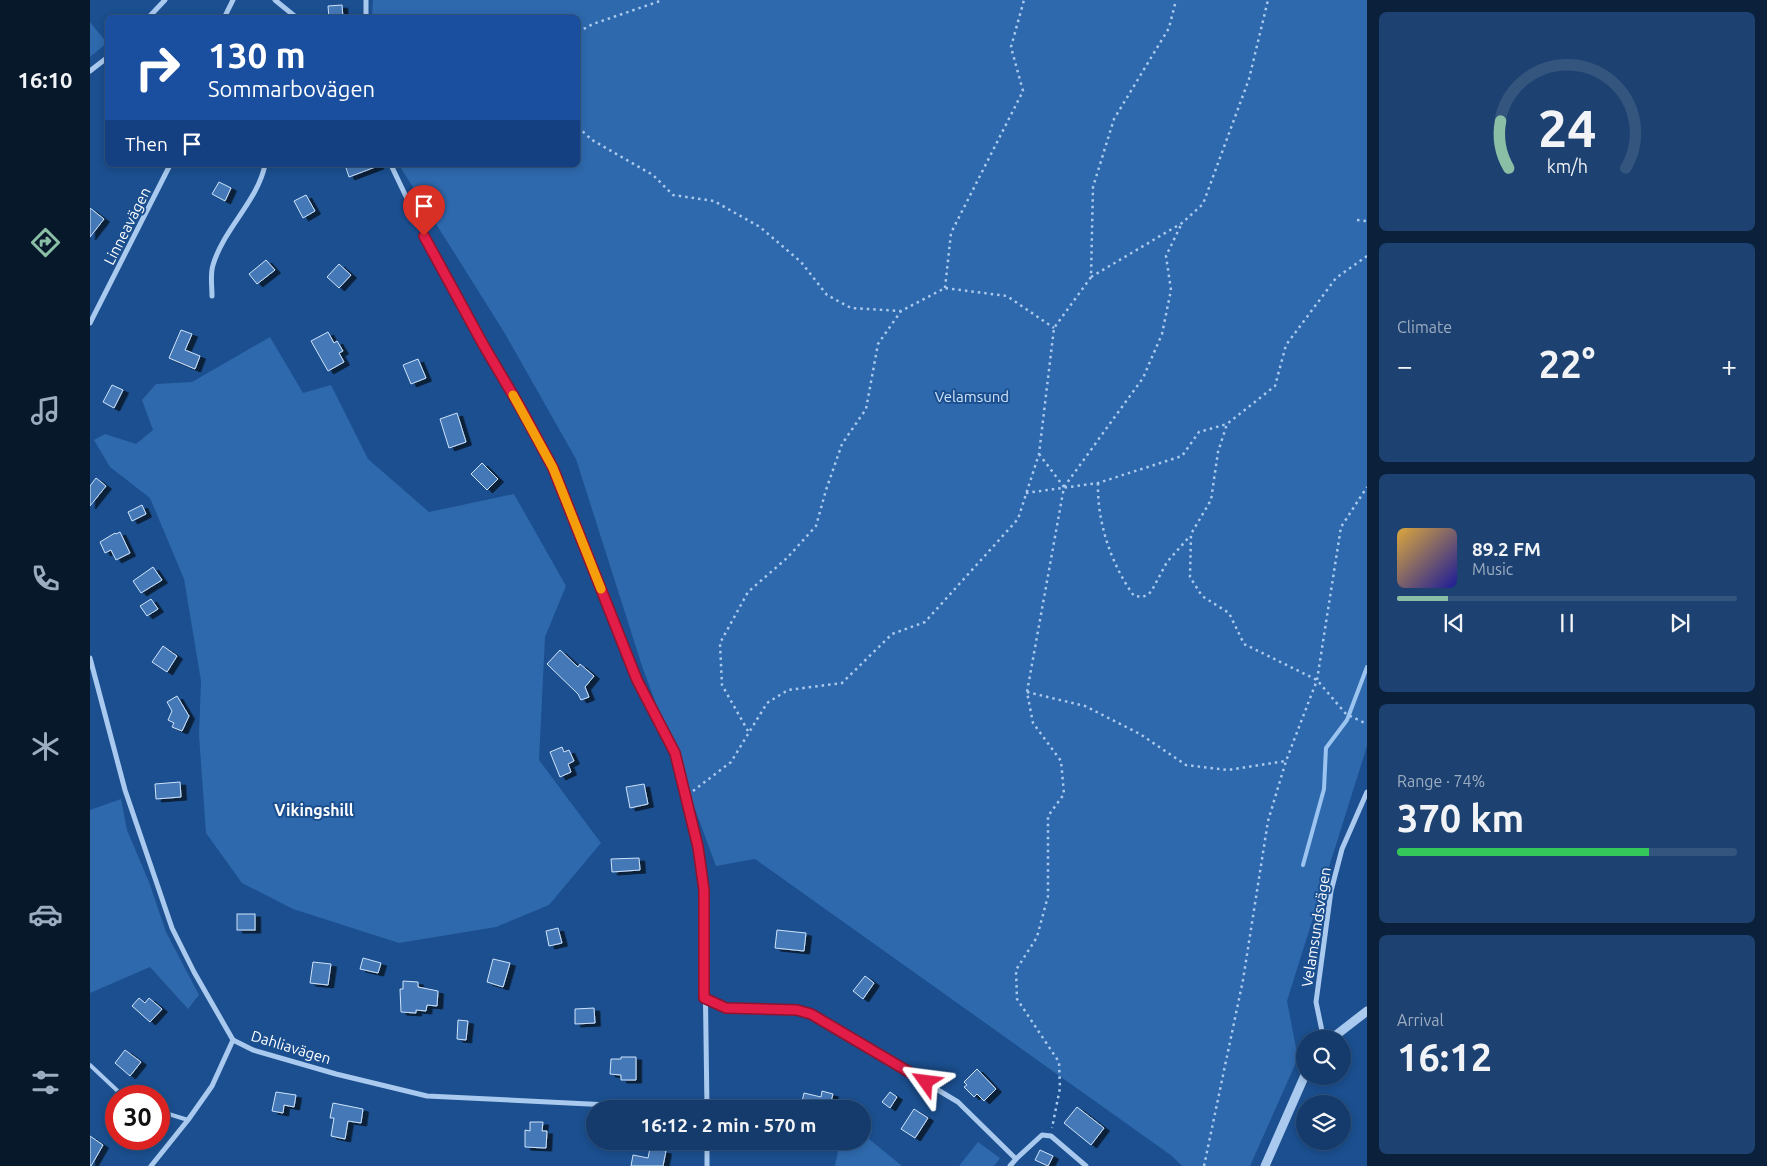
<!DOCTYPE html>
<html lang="en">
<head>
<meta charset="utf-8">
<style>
	body { margin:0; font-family:Ubuntu,sans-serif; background:#1d4271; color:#f1f3f6; height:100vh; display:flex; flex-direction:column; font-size:19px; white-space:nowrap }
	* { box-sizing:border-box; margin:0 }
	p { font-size:16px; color:#9dadc1 }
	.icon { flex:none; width:28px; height:28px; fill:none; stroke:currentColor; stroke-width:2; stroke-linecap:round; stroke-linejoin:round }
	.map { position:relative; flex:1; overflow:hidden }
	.side { display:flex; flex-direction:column; gap:12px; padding:12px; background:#0b203b; width:400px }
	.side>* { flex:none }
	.hud { position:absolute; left:15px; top:15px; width:475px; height:152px; border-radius:8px; box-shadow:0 2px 8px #0003,0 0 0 1px #33557e; background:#1a4fa0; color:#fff; overflow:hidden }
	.fabs { position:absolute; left:1206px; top:1030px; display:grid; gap:10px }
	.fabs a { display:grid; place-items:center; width:55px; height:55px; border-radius:50%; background:#143b6b; box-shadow:0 2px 8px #0003,0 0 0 1px #33557e; font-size:25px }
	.speed { position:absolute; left:15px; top:1085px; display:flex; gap:10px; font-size:25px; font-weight:700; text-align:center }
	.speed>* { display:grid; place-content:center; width:65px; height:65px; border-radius:50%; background:#143b6b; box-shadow:0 2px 8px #0003,0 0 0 1px #33557e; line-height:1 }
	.speed .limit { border:8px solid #d22; background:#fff; color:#111 }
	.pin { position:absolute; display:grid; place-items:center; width:42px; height:42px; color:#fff; margin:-51px -21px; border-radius:50% 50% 50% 0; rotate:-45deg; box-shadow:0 0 5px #0007 }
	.pin .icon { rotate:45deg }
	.me { position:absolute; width:55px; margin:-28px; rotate:301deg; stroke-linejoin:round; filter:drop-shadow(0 0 4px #0008) }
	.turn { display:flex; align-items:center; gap:18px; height:105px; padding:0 20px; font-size:22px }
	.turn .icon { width:65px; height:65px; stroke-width:2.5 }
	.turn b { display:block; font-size:35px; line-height:42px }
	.then { display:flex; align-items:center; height:48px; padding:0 20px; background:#0003; gap:10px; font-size:19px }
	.big { font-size:38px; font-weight:700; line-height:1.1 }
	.side .tile { flex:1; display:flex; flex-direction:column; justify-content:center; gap:8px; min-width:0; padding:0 18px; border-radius:8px; background:#1d4271 }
	.side .dial { align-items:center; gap:0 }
	.dial svg { height:130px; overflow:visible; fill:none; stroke:#33557e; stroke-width:7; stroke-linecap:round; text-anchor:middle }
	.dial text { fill:#f1f3f6; stroke:none }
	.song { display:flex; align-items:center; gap:15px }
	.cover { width:60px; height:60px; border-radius:8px; background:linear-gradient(135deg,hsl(40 70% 55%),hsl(240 70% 35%)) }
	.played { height:5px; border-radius:2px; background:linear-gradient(90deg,#8abfa5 15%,#33557e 15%) }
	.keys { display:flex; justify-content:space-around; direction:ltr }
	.heat { display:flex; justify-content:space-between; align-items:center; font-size:28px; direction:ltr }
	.charge { height:8px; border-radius:4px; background:linear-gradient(90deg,#34c759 74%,#33557e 0) }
	.trip { position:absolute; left:496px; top:1100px; width:285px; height:50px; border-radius:25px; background:#143b6b; box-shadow:0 2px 8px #0003,0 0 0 1px #33557e; font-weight:700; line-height:50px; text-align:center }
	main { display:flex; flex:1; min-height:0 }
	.tabs { display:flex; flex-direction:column; width:90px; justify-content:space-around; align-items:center; background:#08182b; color:#9dadc1 }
	.tabs .icon { width:35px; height:35px }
	.tabs .on { color:#8abfa5 }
	.tabs b { font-size:22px; color:#f1f3f6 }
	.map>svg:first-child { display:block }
	.green { fill:#2e69ad }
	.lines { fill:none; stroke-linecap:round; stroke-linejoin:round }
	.stream { stroke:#9cc4f0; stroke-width:4 }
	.building { fill:#4478b7; stroke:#cfe3fa; filter:url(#shadow) }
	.path { stroke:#a9c9ee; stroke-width:2.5; stroke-dasharray:2.5 4; stroke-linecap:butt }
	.service { stroke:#a9c9ee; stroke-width:4 }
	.minor { stroke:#a9c9ee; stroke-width:5 }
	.tertiary { stroke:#a9c9ee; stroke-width:9 }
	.route-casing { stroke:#92132f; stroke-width:12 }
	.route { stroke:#e11d48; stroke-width:9 }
	.slow { stroke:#f59e0b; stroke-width:9 }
	.labels { text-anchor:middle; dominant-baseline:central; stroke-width:4; stroke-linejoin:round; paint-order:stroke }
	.street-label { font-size:15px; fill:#fff; stroke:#1b4f8f }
	.park-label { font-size:15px; fill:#cfe3fa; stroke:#1b4f8f }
	.neighbourhood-label { font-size:16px; font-weight:bold; fill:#fff; stroke:#1b4f8f }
</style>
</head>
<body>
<main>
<nav class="tabs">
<b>16:10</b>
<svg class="icon on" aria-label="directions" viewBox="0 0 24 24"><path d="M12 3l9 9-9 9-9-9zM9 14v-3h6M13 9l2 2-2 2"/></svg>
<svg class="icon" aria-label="music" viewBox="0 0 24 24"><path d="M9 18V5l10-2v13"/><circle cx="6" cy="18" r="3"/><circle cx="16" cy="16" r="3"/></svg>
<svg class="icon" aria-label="phone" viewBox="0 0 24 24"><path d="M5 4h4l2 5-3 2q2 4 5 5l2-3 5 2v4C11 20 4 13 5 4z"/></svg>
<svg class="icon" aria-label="climate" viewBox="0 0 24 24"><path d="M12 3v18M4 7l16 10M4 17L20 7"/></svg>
<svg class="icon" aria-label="car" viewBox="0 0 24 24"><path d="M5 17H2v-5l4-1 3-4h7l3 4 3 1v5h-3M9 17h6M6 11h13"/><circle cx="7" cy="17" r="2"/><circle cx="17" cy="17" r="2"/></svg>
<svg class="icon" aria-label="filters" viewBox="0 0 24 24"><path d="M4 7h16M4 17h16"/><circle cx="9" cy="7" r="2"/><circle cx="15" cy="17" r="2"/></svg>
</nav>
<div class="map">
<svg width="1277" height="1166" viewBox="0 0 1277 1166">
	<defs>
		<filter id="shadow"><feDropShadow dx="5.5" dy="3" stdDeviation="0" flood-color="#0009"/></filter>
	</defs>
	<rect width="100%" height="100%" fill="#1b4f8f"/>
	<g class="green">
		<polygon points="283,0 1277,0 1277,746 1197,1001 1208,1058 1160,1166 1092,1166 1082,1156 665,859 626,866 552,666 486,459 414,332 309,165 488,165 488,18 282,18"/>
		<polygon points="0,22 17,43 0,57"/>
		<polygon points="180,337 213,393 241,385 278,459 339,512 424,494 476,586 455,637 449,760 511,843 459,905 406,927 309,943 203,909 152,883 116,833 109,735 111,681 94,579 60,498 20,467 4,440 15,434 46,444 63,430 52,400 66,384 102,382"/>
		<polygon points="31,799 37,830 59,882 76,932 109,995 98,1009 60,967 0,993 0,810"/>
		<polygon points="773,1123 782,1130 779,1139 812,1166 745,1166 750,1141 772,1141"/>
		<polygon points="888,1142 910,1158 904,1166 869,1166"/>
	</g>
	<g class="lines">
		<polyline class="stream" points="1213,865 1234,789 1236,748 1257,720 1277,667"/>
	</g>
	<g class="building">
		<polygon points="252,5 253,18 239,18 238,6"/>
		<polygon points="255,165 288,165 288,166 259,177"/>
		<polygon points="129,182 141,188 135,201 122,194"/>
		<polygon points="216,195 225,211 213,218 204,201"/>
		<polygon points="0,208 14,219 0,237"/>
		<polygon points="176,260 185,270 167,284 159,274"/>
		<polygon points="249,264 261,275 249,288 237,277"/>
		<polygon points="91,330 102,334 95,350 110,356 105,369 79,358"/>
		<polygon points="238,332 244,343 247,341 253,351 249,353 254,362 238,371 221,341"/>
		<polygon points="328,359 336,378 321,384 313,365"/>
		<polygon points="22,385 33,390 24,408 13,402"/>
		<polygon points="367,413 376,442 359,448 350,419"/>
		<polygon points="392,463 408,479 397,490 381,474"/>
		<polygon points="6,478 16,486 0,506 0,486"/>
		<polygon points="52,505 56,514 42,521 38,512"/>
		<polygon points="30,532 40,553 26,560 21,550 15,553 10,542 25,533 26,534"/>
		<polygon points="63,567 72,580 51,593 43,581"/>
		<polygon points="61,599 68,609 57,616 50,606"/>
		<polygon points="73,646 87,656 77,672 62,662"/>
		<polygon points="470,650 488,667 490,664 504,676 495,687 499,697 491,700 488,694 457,664"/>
		<polygon points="87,696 99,716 92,731 82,727 84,723 78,720 82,711 77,702"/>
		<polygon points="472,747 474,752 479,750 484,761 478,764 481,772 470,777 460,752"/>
		<polygon points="90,782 91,797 66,799 65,784"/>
		<polygon points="554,784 558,804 540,808 536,787"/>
		<polygon points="549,858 550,870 522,872 521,859"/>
		<rect x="147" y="914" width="18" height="16"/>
		<polygon points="468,928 472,943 459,946 456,931"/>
		<polygon points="687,930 716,933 714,951 685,948"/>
		<polygon points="273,958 291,963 288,973 270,969"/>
		<polygon points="403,959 420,963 413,987 397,982"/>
		<polygon points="223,962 241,964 238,985 220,983"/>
		<polygon points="775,976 784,983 773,999 763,991"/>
		<polygon points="313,981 328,982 328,987 348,991 347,1006 337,1005 336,1011 326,1010 326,1013 311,1012 310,989 313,989"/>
		<polygon points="49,998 55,1003 59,998 72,1009 60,1022 42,1006"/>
		<polygon points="504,1008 505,1023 485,1024 485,1009"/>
		<polygon points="368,1020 378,1021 376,1040 367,1039"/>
		<polygon points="35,1050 51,1062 40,1076 25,1063"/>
		<polygon points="531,1057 546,1057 546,1080 531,1080 531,1075 520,1074 521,1059 531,1059"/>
		<polygon points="887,1069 906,1089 894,1101 887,1094 884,1097 874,1087 877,1085 874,1082"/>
		<polygon points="732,1091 743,1094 739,1109 711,1106 714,1093 731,1097"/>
		<polygon points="186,1092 206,1095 204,1107 194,1105 193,1113 182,1111"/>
		<polygon points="800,1092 807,1097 800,1108 792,1102"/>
		<polygon points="243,1103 273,1109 271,1123 258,1121 255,1139 241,1136 244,1118 240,1118"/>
		<polygon points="987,1107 1014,1128 1001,1145 974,1123"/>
		<polygon points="824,1109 838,1118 825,1138 811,1129"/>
		<polygon points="440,1122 453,1122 452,1131 457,1131 456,1148 435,1147 435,1130 440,1131"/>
		<polygon points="0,1136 13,1145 1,1166 0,1166"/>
		<polygon points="560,1148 576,1151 573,1166 541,1166 543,1155 558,1158"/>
		<polygon points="950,1150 963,1156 958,1166 945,1160"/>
	</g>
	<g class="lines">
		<g class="path">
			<polyline points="488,32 503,24 573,0"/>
			<polyline points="488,127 502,140 563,175 583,195 624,201 670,227 711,262 737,295 761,308 811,311 855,288 917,296 964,328"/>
			<polyline points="1267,220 1277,221"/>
			<polyline points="1277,256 1246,278 1196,345 1185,386 1137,424 1128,452 1121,500 1101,534 1100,577 1112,596 1139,613 1154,644 1227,680 1256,714 1277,724"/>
			<polyline points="1001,277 1092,223 1113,204 1159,79 1178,0"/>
			<polyline points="855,288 861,233 933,91 921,47 934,0"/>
			<polyline points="949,454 974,487 937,692 943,723 971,761 974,794 958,816 958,896 947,937 926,970 927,999 969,1062 970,1088 962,1128"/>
			<path d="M1008 483C1007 522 1021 564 1044 596L1053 597 1061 592 1077 562 1100 536"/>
			<polyline points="974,487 1053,378 1072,334 1081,290 1076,256 1091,225"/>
			<polyline points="936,493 1008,483 1092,456 1109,432 1137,424"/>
			<polyline points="937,692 995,706 1050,734 1096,765 1138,770 1196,761"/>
			<polyline points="658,731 632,685 630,643 658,592 697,558 726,526 736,490 752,444 776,409 788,344 811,311"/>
			<polyline points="603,791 641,762 677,703 698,690 752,683 802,634 835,622 928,519 949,454 964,328 1001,277 1003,187 1024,119 1079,28 1086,0"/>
			<polyline points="1114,1166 1153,980 1178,821 1196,761 1227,680 1251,527 1277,487"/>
		</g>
		<g class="service">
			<polyline points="0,1065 33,1096"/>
			<polyline points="69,1111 98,1120"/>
		</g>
		<g class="minor">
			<polyline points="185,0 207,18"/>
			<polyline points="276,0 276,18"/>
			<polyline points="58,18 75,0"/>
			<polyline points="134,18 143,0"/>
			<polyline points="0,71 18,57"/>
			<polyline points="301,165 342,251 463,468 547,680 585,753 608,847 614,891 617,1109"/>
			<path d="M122 296C122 286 120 274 123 265 134 228 167 202 175 165"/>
			<polyline points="0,323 80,165"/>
			<polyline points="0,658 35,790 82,928 104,972 143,1040 163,1050 246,1074 337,1096 600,1109"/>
			<polyline points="614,998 636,1008 707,1010 721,1014 868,1102 926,1159 920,1166"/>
			<polyline points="1236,1039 1232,1031 1226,1002 1241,891 1252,849 1277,792"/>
			<polyline points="926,1159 952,1135 961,1136 996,1166"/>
			<polyline points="61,1166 98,1120 122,1086 143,1040"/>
			<polyline points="617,1166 617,1141"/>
		</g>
		<g class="tertiary">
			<polyline points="1241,1039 1277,1011"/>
			<polyline points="1175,1166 1215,1075"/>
		</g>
	</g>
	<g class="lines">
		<g class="route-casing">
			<polyline id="route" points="334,236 394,346 430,407 463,468 547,680 585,753 608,847 614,890 614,998 636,1008 707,1010 721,1014 836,1082"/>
		</g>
		<use href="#route" class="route"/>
		<polyline class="slow" points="423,395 463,468 511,589"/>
	</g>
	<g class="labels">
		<g class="street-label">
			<text transform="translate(37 226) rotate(-63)">Linneavägen</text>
			<text transform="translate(1226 927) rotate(-81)">Velamsundsvägen</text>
			<text transform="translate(201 1047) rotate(17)">Dahliavägen</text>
		</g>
		<g class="park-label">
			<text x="882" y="396">Velamsund</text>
		</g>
		<g class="neighbourhood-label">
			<text x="224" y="810">Vikingshill</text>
		</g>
	</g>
</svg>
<div class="fabs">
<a><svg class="icon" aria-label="search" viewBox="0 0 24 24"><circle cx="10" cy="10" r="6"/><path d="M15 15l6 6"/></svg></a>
<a><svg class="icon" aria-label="layers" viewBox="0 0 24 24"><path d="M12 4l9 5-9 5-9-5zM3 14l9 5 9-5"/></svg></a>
</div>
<div class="speed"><div class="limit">30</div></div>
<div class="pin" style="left:334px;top:236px;background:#d93025"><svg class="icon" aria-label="arrive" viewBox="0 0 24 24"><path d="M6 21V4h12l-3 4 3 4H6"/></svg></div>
<svg class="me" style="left:836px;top:1082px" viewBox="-20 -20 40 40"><path d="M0-17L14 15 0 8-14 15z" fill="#e11d48" stroke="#fff" stroke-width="4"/></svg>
<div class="trip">16:12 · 2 min · 570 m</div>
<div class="hud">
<div class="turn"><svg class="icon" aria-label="right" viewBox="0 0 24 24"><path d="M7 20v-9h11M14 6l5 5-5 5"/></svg><div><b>130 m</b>Sommarbovägen</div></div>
<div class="then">Then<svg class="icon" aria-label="arrive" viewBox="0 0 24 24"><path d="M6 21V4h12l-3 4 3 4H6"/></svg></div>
</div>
</div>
<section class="side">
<div class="tile dial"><svg viewBox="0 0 100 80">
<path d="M14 69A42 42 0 1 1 86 69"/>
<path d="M14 69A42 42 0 0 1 9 40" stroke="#8abfa5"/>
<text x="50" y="56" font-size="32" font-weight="700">24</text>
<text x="50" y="72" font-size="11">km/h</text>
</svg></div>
<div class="tile"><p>Climate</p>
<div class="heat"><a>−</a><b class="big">22°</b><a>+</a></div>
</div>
<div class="tile">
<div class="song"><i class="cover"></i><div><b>89.2 FM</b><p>Music</p></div></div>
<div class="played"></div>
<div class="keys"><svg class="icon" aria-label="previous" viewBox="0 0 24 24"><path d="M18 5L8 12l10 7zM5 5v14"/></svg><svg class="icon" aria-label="pause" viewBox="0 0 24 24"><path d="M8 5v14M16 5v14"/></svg><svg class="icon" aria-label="next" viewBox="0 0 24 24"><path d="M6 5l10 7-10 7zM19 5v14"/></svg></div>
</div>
<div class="tile"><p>Range · 74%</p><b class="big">370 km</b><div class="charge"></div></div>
<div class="tile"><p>Arrival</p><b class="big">16:12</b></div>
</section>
</main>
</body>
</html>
